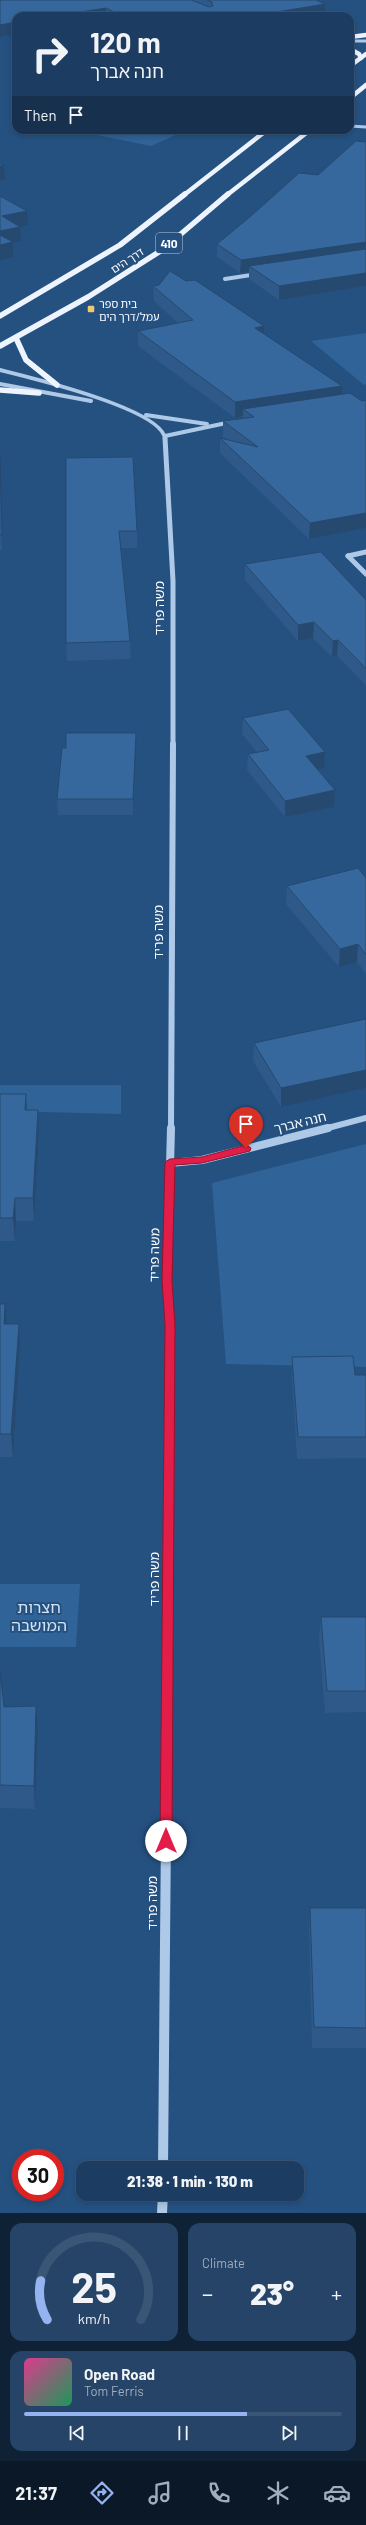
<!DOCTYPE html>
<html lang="en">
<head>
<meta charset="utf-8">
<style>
	body { margin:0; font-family:Barlow,"Noto Sans Hebrew",sans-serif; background:#254467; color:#f1f3f6; height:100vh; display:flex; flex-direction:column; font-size:15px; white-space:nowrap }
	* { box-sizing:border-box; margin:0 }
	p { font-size:13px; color:#a0aebd }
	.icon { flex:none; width:22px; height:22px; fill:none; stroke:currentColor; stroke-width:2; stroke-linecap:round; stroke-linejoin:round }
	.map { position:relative; height:2213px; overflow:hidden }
	.details { display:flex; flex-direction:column; gap:10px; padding:10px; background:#0f2235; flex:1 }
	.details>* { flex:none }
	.hud { position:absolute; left:12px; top:12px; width:342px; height:122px; border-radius:12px; box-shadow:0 2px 6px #0003,0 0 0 1px #3a5676; background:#1c3d61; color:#f1f3f6; overflow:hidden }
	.speed { position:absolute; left:12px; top:2149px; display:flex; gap:8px; font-size:20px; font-weight:700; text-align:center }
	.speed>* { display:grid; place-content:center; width:52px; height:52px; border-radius:50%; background:#1c3d61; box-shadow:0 2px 6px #0003,0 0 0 1px #3a5676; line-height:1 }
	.speed .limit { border:6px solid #d22; background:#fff; color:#111 }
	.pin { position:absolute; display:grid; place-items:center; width:34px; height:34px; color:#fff; margin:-41px -17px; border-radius:50% 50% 50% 0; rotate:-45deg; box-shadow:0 0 4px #0007 }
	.pin .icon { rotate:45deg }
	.me { position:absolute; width:44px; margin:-22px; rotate:0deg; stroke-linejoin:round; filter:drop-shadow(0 0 3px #0008) }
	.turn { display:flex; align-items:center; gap:14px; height:84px; padding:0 12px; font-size:18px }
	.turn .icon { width:52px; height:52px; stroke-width:2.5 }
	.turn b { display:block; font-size:28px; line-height:34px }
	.then { display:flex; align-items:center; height:38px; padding:0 12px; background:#0003; gap:8px; font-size:15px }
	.big { font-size:30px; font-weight:800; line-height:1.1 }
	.details .widget { flex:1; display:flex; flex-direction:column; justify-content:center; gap:6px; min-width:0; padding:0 14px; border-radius:12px; background:#254467 }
	.details .dial { align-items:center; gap:0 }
	.dial svg { height:104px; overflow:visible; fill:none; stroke:#3a5676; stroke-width:7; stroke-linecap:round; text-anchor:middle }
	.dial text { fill:#f1f3f6; stroke:none }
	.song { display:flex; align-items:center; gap:12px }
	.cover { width:48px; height:48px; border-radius:6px; background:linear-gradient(135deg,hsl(330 70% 55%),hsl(150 70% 35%)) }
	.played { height:4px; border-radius:2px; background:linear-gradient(90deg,#95b2f1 70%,#3a5676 70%) }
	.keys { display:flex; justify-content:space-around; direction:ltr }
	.heat { display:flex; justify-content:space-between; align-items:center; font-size:22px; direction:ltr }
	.details .tiles { flex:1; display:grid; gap:10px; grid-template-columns:1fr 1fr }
	.widget:last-child { grid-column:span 2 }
	.trip { position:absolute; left:76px; top:2161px; width:228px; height:40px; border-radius:12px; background:#1c3d61; box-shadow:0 2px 6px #0003,0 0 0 1px #3a5676; font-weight:800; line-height:40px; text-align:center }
	.menu { display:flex; height:64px; justify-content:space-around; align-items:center; background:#0b1827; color:#a0aebd }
	.menu .icon { width:28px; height:28px }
	.menu .current { color:#95b2f1 }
	.menu b { font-size:18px; color:#f1f3f6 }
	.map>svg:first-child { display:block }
	.green { fill:#306398 }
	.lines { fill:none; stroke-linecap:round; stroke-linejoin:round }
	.minor-far5 { stroke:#adc9e7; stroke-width:3 }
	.minor-far4 { stroke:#adc9e7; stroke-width:4 }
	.minor-far3 { stroke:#adc9e7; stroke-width:5 }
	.minor-far2 { stroke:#adc9e7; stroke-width:6 }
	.minor-far1 { stroke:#adc9e7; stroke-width:8 }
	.minor { stroke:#adc9e7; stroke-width:10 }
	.major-far1 { stroke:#eef4fd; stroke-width:4.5 }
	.major { stroke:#eef4fd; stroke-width:5.5 }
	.wall { fill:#2e5988 }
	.shaded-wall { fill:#26496f }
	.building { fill:#36689e; stroke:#26496f }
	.route { fill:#e11d48; stroke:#92132f }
	.poi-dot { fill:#f0c671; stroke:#255181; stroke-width:1.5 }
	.labels { text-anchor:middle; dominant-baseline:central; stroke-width:4; stroke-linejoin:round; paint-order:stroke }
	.far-street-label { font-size:11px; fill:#fff; stroke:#255181 }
	.far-poi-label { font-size:11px; fill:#fff; stroke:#255181; text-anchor:start }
	.shield { fill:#255181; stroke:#becbd9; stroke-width:1 }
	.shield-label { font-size:12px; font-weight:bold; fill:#fff }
	.street-label { font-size:13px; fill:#fff; stroke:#255181 }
	.near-park-label { font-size:16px; fill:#d0e2f5; stroke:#255181 }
</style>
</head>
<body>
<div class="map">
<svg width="366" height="2213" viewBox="0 0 366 2213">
	<rect width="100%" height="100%" fill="#255181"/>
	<g class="green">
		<polygon points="72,130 187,130 151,146"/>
		<polygon points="366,333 366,384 364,385 311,341"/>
		<polygon points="0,1085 121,1085 121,1114 0,1111"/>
		<polygon points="366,1144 366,1367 226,1364 212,1183"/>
		<polygon points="0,1584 80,1584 76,1647 0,1647"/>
	</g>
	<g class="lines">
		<g class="minor-far5">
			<polyline points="350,41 366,41"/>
			<polyline points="350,126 366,127"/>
		</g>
		<g class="minor-far4">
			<polyline points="225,279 257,274"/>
			<path d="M0 370C28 377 163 409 165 439"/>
			<polyline points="0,384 91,401"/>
			<polyline points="146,415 207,424"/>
			<polyline points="165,436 231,422"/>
		</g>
		<g class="minor-far3">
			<polyline points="165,438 173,581 173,745"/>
			<polyline points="348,556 366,574"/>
			<polyline points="348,556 366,552"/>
		</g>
		<g class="minor-far2">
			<polyline points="171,1129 173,744"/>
			<polyline points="324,1129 366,1118"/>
		</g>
		<g class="minor-far1">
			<polyline points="170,1163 202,1160 328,1128"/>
			<polyline points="168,1610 170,1325 167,1281 171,1128"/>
		</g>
		<g class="minor">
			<polyline points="163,2168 168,1609"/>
			<polyline points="162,2213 163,2194"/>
		</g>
		<g class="major-far1">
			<polyline points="350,37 366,35"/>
			<polyline points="350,49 359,54 361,58"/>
			<polyline points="350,66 366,54"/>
			<polyline points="350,98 366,85"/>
			<polyline points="184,195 267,130"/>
			<polyline points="227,195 310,130"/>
		</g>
		<g class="major">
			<polyline points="0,316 120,245 185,194"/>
			<polyline points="16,338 26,360 57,385"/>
			<polyline points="0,346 88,297 162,250 228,194"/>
			<polyline points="0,390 39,393"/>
		</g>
	</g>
	<g class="wall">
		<polygon points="0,0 316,0 325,4 325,15 321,16 16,16"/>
		<polygon points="366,142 366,286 279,300 249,279 249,272 240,273 217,257 217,244 318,175"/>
		<polygon points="153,286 264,334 341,394 362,401 366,400 366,528 309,539 220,453 220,438 227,439 223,437 223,421 243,418 243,416 235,418 138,346 138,331 178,323 154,301"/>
		<polygon points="0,437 2,550 0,550"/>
		<polygon points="66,458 137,531 137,548 121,548 130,641 131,659 67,661 66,643"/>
		<polygon points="245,564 366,600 366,686 356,675 337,656 332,657 313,638 298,641 245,580"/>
		<polygon points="243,718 324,768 318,769 335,790 334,807 285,817 247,770 248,754 257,752 242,734"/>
		<polygon points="136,733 136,749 133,815 58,815 57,799 66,748"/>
		<polygon points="366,878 366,974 357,962 339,967 286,904 287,886"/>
		<polygon points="366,1019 366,1088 281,1107 253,1061 254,1043"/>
		<polygon points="0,1094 26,1094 27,1110 38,1110 39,1132 34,1221 16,1221 15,1241 0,1241"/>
		<polygon points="0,1304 7,1324 20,1347 13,1457 0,1457"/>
		<polygon points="292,1357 355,1375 366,1375 366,1458 297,1459 292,1378"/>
		<polygon points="321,1617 366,1617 366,1712 325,1713 319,1639"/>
		<polygon points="0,1672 4,1707 38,1729 35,1809 0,1808"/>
		<polygon points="310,1908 366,1908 366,2048 312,2048 309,1929"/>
	</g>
	<g class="shaded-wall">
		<polygon points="325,4 325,15 321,16 253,16"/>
		<polygon points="106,8 106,16 55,16"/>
		<polygon points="16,22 16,34 0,37 0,25"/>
		<polygon points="4,165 5,179 0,180 0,166"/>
		<polygon points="27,211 28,225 20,227 21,241 13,243 13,257 0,260 0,231 2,216"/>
		<polygon points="366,242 365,255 249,266 249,272 240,273 241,260"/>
		<polygon points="366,273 366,286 279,300 279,286"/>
		<polygon points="264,326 264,342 255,328"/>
		<polygon points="342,386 341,402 243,409 243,416 235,418 235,402"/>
		<polygon points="0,437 0,441 2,550 2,535"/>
		<polygon points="366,513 366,528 309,539 310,523"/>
		<polygon points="314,622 313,638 298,641 298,625"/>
		<polygon points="338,640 337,656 332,657 333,641"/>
		<polygon points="136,733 136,749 133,815 133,799"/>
		<polygon points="325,752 324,768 306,772 306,756"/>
		<polygon points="335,790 334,807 285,817 285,801"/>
		<polygon points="358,944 357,962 339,967 340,949"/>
		<polygon points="366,1070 366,1088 281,1107 281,1088"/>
		<polygon points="26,1094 27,1116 25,1110"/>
		<polygon points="38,1110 39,1132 34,1221 33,1198"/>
		<polygon points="15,1198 16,1221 15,1241 13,1218"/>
		<polygon points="5,1304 7,1326 4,1324"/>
		<polygon points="19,1324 20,1347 13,1457 11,1434"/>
		<polygon points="36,1706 38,1729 35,1809 34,1786"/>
	</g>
	<g class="building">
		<polygon points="0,0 191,0 209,7 213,6 212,2 207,0 316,0 325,4 253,16 123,16 106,8 55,16 16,16 16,22 0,25"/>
		<polygon points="356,141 366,142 366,242 241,260 217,244 251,216 299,173 318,175"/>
		<polygon points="0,163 4,165 0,166"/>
		<polygon points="0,196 27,211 2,216 20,227 0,231"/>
		<polygon points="0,235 13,242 0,245"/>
		<polygon points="366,249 366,273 279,286 249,266"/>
		<polygon points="170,271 186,281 195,280 264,326 255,328 342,386 235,402 138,331 193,320 153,286 159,285"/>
		<polygon points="350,393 362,401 366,400 366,513 310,523 220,438 258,447 223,421 254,417 243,409"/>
		<polygon points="0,456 2,535 0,535"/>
		<polygon points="133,457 137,531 119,531 130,641 66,643 66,458"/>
		<polygon points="321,552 366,600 366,669 357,659 338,640 333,641 314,622 298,625 245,564"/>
		<polygon points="288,709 325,752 306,756 335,790 285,801 248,754 269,750 243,718"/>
		<polygon points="66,733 136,733 133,799 57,799 62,748 66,748"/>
		<polygon points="358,868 366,878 366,955 358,944 340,949 287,886"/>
		<polygon points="366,1019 366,1070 281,1088 254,1043"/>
		<polygon points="0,1094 26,1094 25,1110 38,1110 33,1198 15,1198 13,1218 0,1218"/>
		<polygon points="0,1304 5,1304 4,1324 19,1324 11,1434 0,1434"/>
		<polygon points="353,1356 355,1375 366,1375 366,1437 298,1437 292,1357"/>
		<polygon points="321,1617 366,1617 366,1691 327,1691"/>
		<polygon points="0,1672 4,1707 36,1706 34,1786 0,1785"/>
		<polygon points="310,1908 366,1908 366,2028 314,2027"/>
	</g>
	<polygon class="route" points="246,1145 251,1148 250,1151 202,1163 175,1165 172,1281 175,1325 172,1841 166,1846 160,1841 165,1325 162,1281 165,1162 170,1159 202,1157"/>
	<rect class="poi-dot" x="87" y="305" width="8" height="8" rx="2"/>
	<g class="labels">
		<g class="far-street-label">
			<text transform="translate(127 260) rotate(-33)">דרך הים</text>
		</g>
		<g class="far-poi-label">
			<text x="99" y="303">בית ספר<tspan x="99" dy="13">עמל/דרך הים</tspan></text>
		</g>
		<rect class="shield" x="156" y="233" width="26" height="20" rx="3"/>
		<g class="shield-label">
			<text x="169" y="243">410</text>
		</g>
		<g class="street-label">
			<text transform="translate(159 608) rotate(-90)">משה פריד</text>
			<text transform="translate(158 932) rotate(-90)">משה פריד</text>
			<text transform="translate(300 1122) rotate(-14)">חנה אברך</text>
			<text transform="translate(154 1255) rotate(-89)">משה פריד</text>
			<text transform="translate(154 1579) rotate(-90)">משה פריד</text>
			<text transform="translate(152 1903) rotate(-90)">משה פריד</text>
		</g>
		<g class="near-park-label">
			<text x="39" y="1606">חצרות<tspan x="39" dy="18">המושבה</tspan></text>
		</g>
	</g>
</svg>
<div class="speed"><div class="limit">30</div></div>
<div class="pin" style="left:246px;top:1148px;background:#d93025"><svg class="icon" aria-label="arrive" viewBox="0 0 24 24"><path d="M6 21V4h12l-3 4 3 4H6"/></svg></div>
<svg class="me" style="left:166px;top:1841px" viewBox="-20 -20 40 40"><circle r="19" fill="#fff"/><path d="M0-13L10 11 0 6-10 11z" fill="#e11d48"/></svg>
<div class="trip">21:38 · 1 min · 130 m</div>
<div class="hud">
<div class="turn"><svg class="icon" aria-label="right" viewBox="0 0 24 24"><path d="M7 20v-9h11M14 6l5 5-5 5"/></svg><div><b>120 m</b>חנה אברך</div></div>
<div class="then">Then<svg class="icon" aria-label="arrive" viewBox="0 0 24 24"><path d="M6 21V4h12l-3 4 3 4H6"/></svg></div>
</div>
</div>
<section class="details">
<div class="tiles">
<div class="widget dial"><svg viewBox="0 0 100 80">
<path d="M14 69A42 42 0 1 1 86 69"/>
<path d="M14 69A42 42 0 0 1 9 39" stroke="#95b2f1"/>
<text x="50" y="56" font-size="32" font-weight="700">25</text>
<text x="50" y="72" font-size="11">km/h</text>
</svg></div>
<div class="widget"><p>Climate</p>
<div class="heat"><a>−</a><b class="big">23°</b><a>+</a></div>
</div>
<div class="widget">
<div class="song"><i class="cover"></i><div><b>Open Road</b><p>Tom Ferris</p></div></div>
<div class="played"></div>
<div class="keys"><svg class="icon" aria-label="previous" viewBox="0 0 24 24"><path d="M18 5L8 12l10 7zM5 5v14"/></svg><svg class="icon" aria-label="pause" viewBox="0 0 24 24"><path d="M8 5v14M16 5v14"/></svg><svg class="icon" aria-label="next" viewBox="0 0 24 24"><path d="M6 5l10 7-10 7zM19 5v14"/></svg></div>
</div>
</div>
</section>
<nav class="menu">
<b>21:37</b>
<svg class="icon current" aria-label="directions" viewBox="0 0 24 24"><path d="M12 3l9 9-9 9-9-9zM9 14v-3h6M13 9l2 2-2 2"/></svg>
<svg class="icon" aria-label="music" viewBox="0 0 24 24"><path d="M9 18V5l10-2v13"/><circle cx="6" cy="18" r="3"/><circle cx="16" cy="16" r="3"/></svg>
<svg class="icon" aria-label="phone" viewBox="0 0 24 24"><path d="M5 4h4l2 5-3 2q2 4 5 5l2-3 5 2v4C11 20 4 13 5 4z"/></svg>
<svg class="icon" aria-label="climate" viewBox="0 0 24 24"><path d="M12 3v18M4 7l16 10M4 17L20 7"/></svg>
<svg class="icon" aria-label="car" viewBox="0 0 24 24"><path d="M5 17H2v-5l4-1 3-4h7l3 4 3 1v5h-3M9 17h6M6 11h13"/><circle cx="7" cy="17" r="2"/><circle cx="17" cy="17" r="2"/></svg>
</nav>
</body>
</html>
